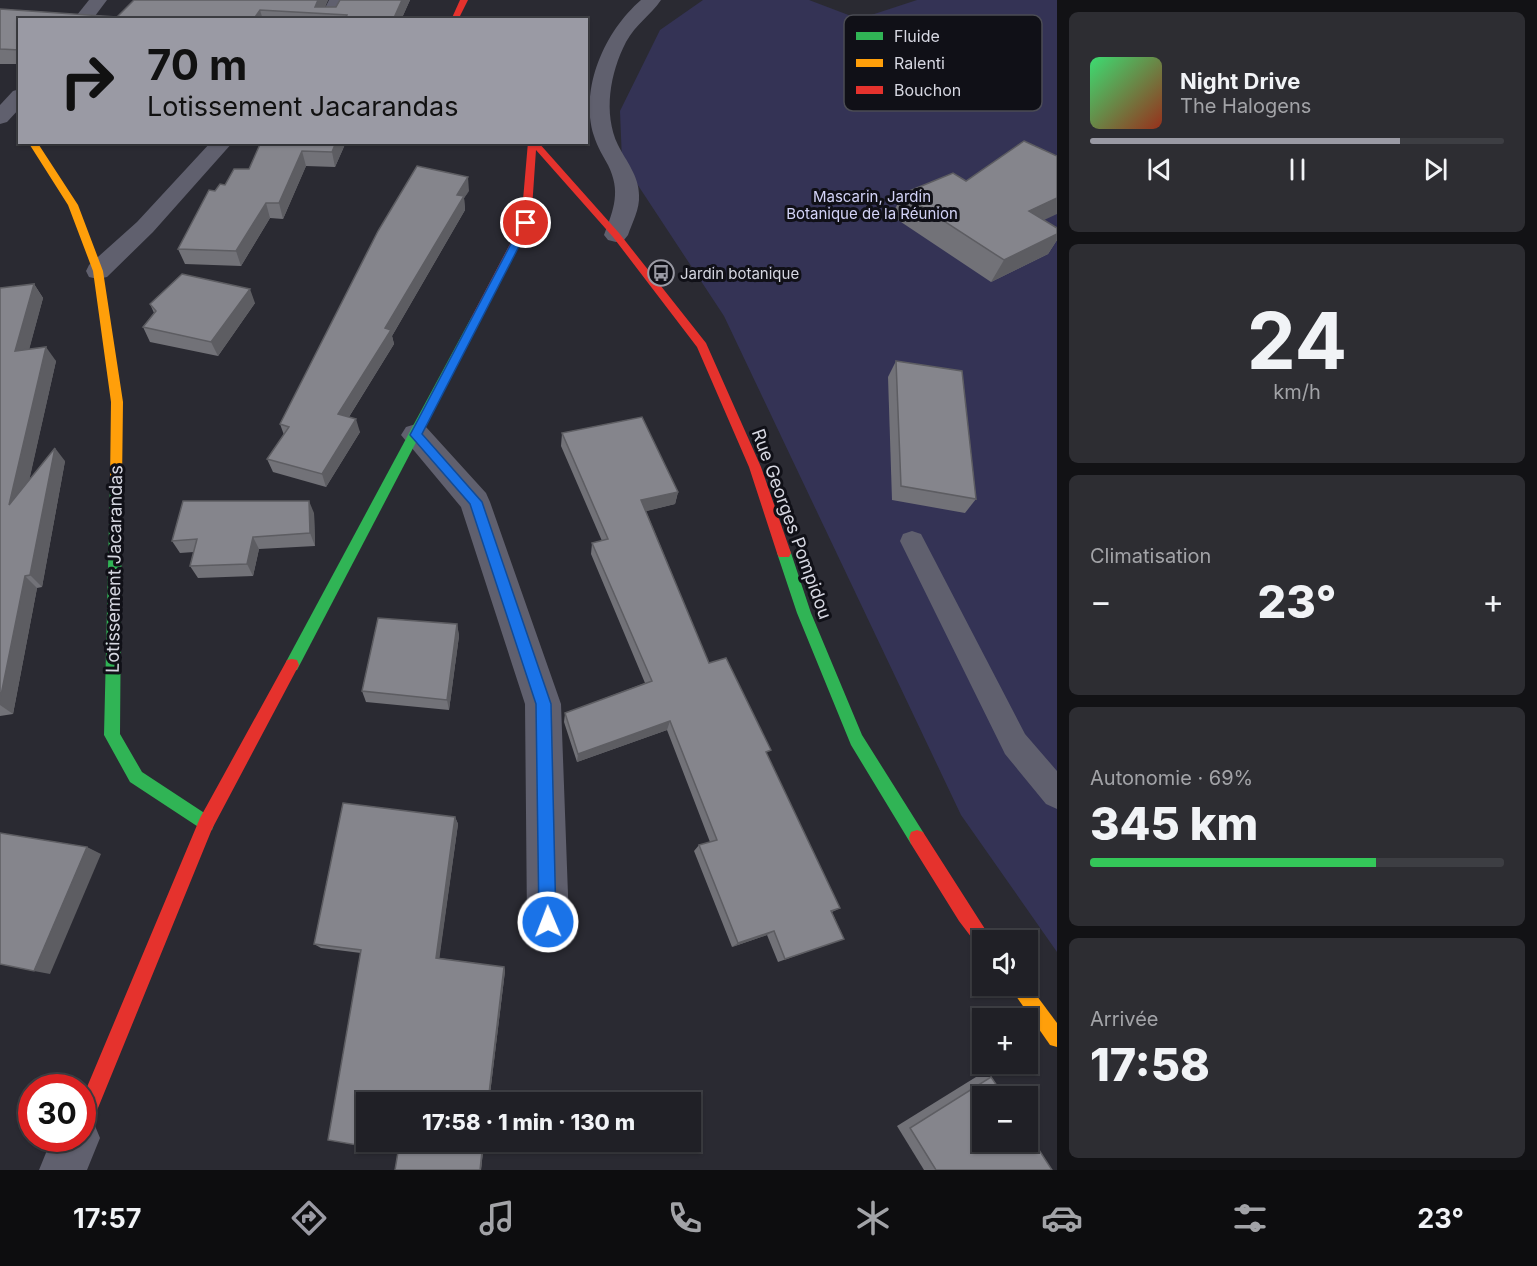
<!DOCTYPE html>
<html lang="fr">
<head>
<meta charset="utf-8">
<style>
	body { margin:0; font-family:Inter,sans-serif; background:#2d2d32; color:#f1f3f6; height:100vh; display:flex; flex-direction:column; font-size:22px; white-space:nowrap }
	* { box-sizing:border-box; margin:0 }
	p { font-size:20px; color:#a2a3a7 }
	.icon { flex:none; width:33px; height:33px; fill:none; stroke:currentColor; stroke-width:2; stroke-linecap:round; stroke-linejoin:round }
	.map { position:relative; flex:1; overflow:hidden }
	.details { display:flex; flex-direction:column; gap:12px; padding:12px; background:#121215; width:480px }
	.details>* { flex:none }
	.guide { position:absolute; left:18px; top:18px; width:570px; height:126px; border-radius:0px; box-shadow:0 2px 4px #0004,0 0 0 2px #3d3e43; background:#9a9aa4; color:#111; overflow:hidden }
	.fabs { position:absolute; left:972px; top:930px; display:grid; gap:12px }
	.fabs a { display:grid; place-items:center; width:66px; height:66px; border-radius:0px; background:#202026; box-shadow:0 2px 4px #0004,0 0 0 2px #3d3e43; font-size:30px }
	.speed { position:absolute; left:18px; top:1074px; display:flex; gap:12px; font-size:30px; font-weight:700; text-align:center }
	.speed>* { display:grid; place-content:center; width:78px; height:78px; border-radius:50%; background:#202026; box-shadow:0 2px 4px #0004,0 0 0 2px #3d3e43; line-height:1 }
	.speed .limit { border:9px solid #d22; background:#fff; color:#111 }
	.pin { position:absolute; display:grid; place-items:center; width:51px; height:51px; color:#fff; margin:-26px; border:3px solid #fff; border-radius:50%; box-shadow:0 2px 6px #0007 }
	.me { position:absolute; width:66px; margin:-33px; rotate:359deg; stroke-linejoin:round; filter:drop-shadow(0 0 4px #0008) }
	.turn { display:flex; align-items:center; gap:21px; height:126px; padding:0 30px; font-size:27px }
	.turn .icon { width:78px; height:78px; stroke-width:2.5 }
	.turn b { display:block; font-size:42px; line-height:51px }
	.big { font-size:45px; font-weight:800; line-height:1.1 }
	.details .widget { flex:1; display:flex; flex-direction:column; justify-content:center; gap:9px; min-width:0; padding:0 21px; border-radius:9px; background:#2d2d32 }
	.details .dial { align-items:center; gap:0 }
	.dial b { font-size:78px; line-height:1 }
	.song { display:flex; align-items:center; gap:18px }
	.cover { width:72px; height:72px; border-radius:9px; background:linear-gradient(135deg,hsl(140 70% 55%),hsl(10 70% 35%)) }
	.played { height:6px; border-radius:3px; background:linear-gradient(90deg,#9a9aa4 75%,#3d3e43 75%) }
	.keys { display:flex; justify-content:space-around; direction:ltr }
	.heat { display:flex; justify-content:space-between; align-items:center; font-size:33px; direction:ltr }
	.charge { height:9px; border-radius:4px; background:linear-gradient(90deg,#34c759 69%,#3d3e43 0) }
	.trip { position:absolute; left:356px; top:1092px; width:345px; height:60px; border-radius:0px; background:#202026; box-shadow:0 2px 4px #0004,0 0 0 2px #3d3e43; font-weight:800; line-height:60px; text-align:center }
	.tabs { display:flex; height:96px; justify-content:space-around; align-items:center; background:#0d0d0f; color:#a2a3a7 }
	.tabs .icon { width:42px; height:42px }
	.tabs .on { color:#9a9aa4 }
	.tabs b { font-size:27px; color:#f1f3f6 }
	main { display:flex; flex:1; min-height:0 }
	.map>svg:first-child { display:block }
	.green { fill:#343355 }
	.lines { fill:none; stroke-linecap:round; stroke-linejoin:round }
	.lane { fill:#60606e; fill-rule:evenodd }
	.street { fill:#60606e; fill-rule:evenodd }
	.fast { fill:#30b455; fill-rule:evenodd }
	.slow { fill:#ff9f0a; fill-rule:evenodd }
	.jam { fill:#e5322d; fill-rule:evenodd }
	.wall { fill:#727278 }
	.shaded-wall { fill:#5d5d62 }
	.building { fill:#85858c; stroke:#5d5d62; stroke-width:1.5 }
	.route { fill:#1a73e8; stroke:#114b97; stroke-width:1.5 }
	.labels { text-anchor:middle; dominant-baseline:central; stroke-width:6; stroke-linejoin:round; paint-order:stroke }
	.far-park-label { font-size:15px; fill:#d3d3f7; stroke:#101017 }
	.far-poi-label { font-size:15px; fill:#d6d7e1; stroke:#101017; text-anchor:start }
	.street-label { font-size:18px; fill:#d6d7e1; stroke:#101017 }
	.key { fill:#101017; stroke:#4b4c54; stroke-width:1.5 }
	.key-label { font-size:16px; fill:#d6d7e1 }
</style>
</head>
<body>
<main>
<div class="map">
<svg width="1057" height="1170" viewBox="0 0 1057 1170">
	<rect width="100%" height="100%" fill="#2a2a32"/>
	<polygon class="green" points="703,0 809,0 859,19 917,0 1057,0 1057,952 961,815 724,316 622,161 620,111 660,30"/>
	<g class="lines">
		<polygon class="lane" points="912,531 921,534 1025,734 1057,771 1057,809 1046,804 1005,754 900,541 903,534"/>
		<g class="street">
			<polygon points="89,0 107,0 92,20 73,20"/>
			<polygon points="329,0 347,0 337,20 319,20"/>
			<path d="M641 0H661C650 16 636 24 626 42 610 73 603 113 618 145 626 161 639 176 639 195 640 209 632 223 628 235L624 240 616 242 608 240 604 235C614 209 621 191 608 165 603 156 597 146 594 136 579 88 605 31 641 0Z"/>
			<polygon points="20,89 20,108 7,122 0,124 0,105 13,91"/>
			<polygon points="211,142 233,142 153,232 107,277 98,279 89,277 86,271 89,265 137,222"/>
			<polygon points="416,424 426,427 486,493 490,502 561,704 569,922 563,937 548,943 533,937 527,922 525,704 461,507 401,435 406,427"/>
			<polygon points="82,1117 93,1121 100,1138 87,1170 39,1170 52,1138 82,1138"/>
		</g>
		<g class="fast">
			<polygon points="476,314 481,318 297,670 292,671 287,670 285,665 287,660 471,318"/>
			<polygon points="116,478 122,483 120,734 142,772 212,818 214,824 212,830 206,832 130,782 104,735 110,483"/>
			<polygon points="784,548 789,549 791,553 811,613 862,735 923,832 925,838 923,844 917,846 911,844 851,745 797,613 777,553 779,549"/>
		</g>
		<g class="slow">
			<polygon points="28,142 37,142 78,205 103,271 123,402 122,483 116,488 110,483 111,402 93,271 68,205"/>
			<polygon points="1028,984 1057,1023 1057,1047 1050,1045 1009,986"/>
		</g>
		<g class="jam">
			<polygon points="460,0 468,0 458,20 451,20"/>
			<polygon points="528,142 538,142 619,233 706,343 761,467 791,553 789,557 779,557 777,553 749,467 697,347 613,237 536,150 531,223 481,318 480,320 472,320 471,318 521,223"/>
			<polygon points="292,659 297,660 299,665 212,829 89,1130 82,1132 82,1099 200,818 287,660"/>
			<polygon points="917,830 923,832 992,940 982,940 982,948 978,946 959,921 911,844 909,838 911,832"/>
		</g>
	</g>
	<g class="wall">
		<polygon points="134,0 328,0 325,7 336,7 340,0 410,0 401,20 20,20 20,64 0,64 0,9 117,17"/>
		<polygon points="261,142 346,142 335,167 306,166 283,219 270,218 241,266 185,264 178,249 215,191 249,169"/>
		<polygon points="966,181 1044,220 1057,228 1057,240 1048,254 991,282 892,216 902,194"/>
		<polygon points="469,191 464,198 465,210 392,336 394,344 349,417 360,432 326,487 273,472 267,459 284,435 280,424"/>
		<polygon points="34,284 43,298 29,349 56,361 29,480 65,461 42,587 37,588 13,714 0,716 0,288"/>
		<polygon points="255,303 218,356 150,342 143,327 154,313 150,304"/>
		<polygon points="896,361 976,499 965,513 892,500 888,377"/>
		<polygon points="562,433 678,492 675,504 646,511 709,663 767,755 840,908 832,912 844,939 778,962 767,935 732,947 694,851 699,845 710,842 667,730 577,762 564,722 565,713 645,683 591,554 592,543 602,541 561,446"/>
		<polygon points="314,513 315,546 259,549 253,576 198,578 190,566 194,552 180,553 172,541"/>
		<polygon points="457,624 459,636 449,710 366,702 362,691"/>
		<polygon points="343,803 455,817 458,824 439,958 504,967 505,971 489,1102 366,1102 366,1142 484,1142 481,1170 395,1170 398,1152 328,1140 361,953 321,948 314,944"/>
		<polygon points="976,1077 991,1077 1052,1170 924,1170 897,1126"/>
	</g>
	<g class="shaded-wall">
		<polygon points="318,0 328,0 321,14 315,7"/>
		<polygon points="402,0 410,0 401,20 393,20"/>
		<polygon points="260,10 263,20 253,20"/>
		<polygon points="336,142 346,142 335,167 332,152"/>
		<polygon points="302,151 306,166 283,219 279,203"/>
		<polygon points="468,177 469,191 464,198 465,210 392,336 394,344 342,428 338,414 457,195"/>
		<polygon points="1057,198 1057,214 1016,233 1029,211"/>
		<polygon points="266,203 270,218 241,266 236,251"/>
		<polygon points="1057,234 1057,240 1048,254 991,282 1004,260"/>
		<polygon points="34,284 43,298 25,365 15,351"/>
		<polygon points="250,289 255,303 218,356 211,342"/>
		<polygon points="46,347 56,361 21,517 9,505"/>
		<polygon points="356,419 360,432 326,487 322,474"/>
		<polygon points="55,448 65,461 42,587 30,575"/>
		<polygon points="678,492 675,504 639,513 641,500"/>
		<polygon points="309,501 314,513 315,546 310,533"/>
		<polygon points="253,537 259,549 253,576 247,564"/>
		<polygon points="25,576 37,588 13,714 0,705 0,700"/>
		<polygon points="457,624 459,636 449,710 447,700"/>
		<polygon points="670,721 667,730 577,762 578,754"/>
		<polygon points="455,817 458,824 439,961 436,958"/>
		<polygon points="87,847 101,854 50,974 34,971"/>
		<polygon points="774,931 767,935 732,947 738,943"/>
		<polygon points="504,967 505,971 489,1102 488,1102"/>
		<polygon points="483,1142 484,1142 481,1170 480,1170"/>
	</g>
	<g class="building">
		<polygon points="134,0 318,0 315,7 336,7 340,0 402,0 393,20 345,20 347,15 260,10 253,20 20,20 20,50 0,49 0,9 117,17"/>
		<polygon points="1024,141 1057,156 1057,198 1029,211 1057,228 1057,234 1004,260 902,194 953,173 966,181"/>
		<polygon points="261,142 336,142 332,152 302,151 279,203 266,203 236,251 178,249 209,190 215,191 220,184 225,185 234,169 249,169"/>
		<polygon points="417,166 468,177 457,195 464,196 385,328 391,330 338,414 356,419 322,474 267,459 289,427 280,424 378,231"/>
		<polygon points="182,274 250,289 211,342 143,327 156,311 150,304"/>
		<polygon points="34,284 15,351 46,347 9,505 55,448 30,575 25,576 0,700 0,288"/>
		<polygon points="896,361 962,371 976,499 901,486"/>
		<polygon points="642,417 678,492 641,500 709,663 726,658 771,750 766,752 840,908 831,911 844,939 785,959 774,931 738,943 699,845 717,840 670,721 578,754 565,713 652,681 592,543 608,539 562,433"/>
		<polygon points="183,501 309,501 310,533 253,537 247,564 190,566 197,539 172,541"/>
		<polygon points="378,618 457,624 447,700 362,691"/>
		<polygon points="343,803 455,817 436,958 504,967 488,1102 366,1102 366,1142 483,1142 480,1170 395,1170 398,1152 328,1140 361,950 314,944"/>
		<polygon points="0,833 87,847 34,971 0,964"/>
		<polygon points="991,1077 1004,1096 982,1096 982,1142 1028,1142 1028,1133 1052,1170 936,1170 910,1128"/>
	</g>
	<polygon class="route" points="526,220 531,223 422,434 482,502 551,704 556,922 554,928 548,931 541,928 539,922 536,704 470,504 410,435 522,223"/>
	<defs>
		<g id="bus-ring" transform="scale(1.35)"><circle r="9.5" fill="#101017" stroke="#9a9aa4" stroke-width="1.5"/><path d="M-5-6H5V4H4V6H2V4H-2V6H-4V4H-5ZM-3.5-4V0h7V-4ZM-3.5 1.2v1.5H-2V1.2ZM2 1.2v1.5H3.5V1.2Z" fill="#9a9aa4"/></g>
	</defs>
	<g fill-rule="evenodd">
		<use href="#bus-ring" x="661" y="273"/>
	</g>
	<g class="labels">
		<g class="far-park-label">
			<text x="872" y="196">Mascarin, Jardin<tspan x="872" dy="17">Botanique de la Réunion</tspan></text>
		</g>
		<g class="far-poi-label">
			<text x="680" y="273">Jardin botanique</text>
		</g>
		<g class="street-label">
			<text transform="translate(792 524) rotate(70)">Rue Georges Pompidou</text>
			<text transform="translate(114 569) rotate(-89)">Lotissement Jacarandas</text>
		</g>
	</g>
	<rect x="844" y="15" width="198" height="96" rx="9" class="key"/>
	<rect x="856" y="32" width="27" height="8" fill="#30b455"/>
	<rect x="856" y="59" width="27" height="8" fill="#ff9f0a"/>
	<rect x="856" y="86" width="27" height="8" fill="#e5322d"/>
	<g class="key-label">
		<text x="894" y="42">Fluide</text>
		<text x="894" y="69">Ralenti</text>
		<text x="894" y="96">Bouchon</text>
	</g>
</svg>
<div class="fabs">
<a><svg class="icon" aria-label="sound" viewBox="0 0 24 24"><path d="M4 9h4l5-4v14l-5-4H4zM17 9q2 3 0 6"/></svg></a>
<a>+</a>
<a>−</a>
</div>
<div class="speed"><div class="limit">30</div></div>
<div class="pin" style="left:526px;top:223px;background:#d93025"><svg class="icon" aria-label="arrive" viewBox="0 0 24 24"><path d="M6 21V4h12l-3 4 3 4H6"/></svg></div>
<svg class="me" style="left:548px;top:922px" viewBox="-20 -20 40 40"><circle r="17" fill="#1a73e8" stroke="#fff" stroke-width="3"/><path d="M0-11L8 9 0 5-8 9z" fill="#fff"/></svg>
<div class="trip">17:58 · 1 min · 130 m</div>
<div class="guide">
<div class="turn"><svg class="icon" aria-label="right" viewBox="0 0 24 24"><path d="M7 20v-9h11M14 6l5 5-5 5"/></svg><div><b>70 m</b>Lotissement Jacarandas</div></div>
</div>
</div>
<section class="details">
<div class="widget">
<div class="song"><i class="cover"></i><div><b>Night Drive</b><p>The Halogens</p></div></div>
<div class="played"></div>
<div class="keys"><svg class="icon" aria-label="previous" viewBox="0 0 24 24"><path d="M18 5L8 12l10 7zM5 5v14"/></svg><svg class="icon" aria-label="pause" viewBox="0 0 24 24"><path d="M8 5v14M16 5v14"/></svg><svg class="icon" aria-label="next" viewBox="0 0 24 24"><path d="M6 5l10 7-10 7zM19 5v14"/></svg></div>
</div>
<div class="widget dial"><b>24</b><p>km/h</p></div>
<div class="widget"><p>Climatisation</p>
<div class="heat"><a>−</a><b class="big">23°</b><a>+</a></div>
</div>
<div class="widget"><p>Autonomie · 69%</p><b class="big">345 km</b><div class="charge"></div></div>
<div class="widget"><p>Arrivée</p><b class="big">17:58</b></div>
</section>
</main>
<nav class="tabs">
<b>17:57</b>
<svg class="icon on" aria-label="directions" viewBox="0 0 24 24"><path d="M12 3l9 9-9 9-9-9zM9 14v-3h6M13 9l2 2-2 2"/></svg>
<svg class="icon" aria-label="music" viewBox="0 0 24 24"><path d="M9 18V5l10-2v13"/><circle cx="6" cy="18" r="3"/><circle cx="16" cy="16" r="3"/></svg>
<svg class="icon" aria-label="phone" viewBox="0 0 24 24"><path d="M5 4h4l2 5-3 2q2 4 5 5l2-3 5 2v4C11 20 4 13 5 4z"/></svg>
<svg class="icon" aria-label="climate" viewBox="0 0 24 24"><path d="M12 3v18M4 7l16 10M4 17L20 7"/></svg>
<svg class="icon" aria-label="car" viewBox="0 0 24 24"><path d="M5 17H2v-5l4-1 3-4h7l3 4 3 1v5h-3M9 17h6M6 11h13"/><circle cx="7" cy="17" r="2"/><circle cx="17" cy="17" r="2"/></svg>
<svg class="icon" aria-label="filters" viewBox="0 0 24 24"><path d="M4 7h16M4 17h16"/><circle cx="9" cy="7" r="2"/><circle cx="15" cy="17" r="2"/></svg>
<b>23°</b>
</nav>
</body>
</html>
